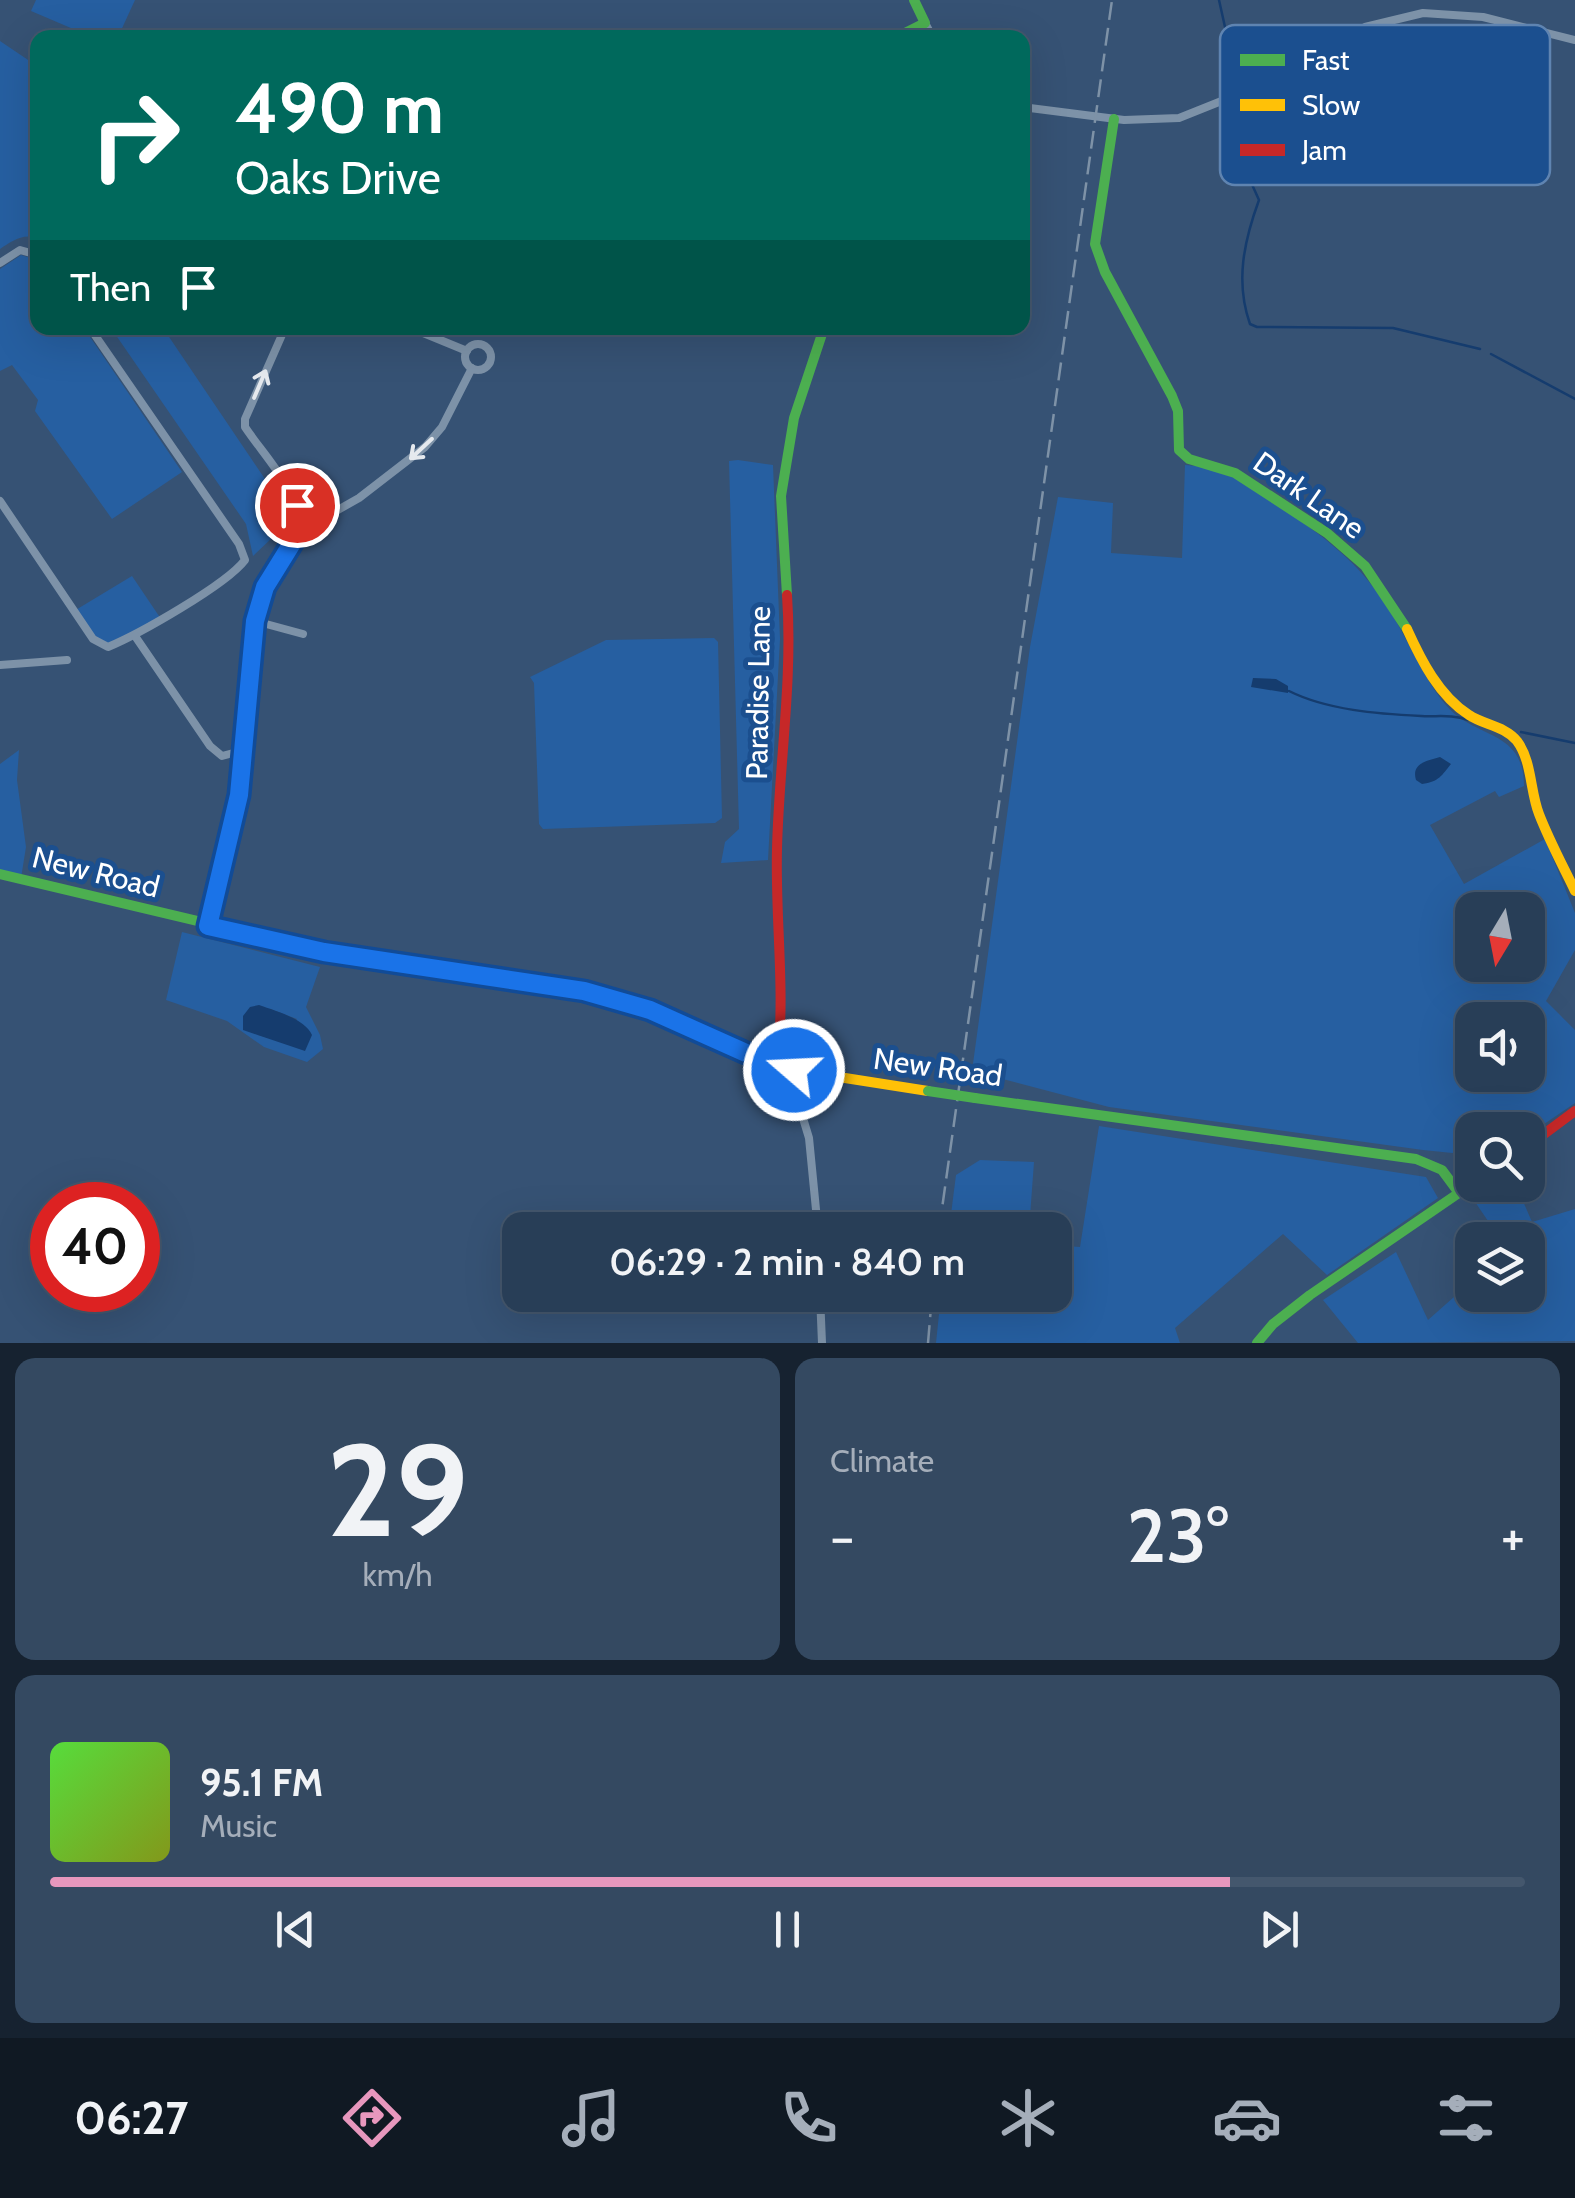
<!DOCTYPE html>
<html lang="en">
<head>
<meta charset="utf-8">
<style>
	body { margin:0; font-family:Cabin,sans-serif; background:#344961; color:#f1f3f6; height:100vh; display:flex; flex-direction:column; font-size:38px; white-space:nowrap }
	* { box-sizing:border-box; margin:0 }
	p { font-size:32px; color:#a5aeba }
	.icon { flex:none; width:55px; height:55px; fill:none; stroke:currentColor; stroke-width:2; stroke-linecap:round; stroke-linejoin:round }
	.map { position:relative; height:1343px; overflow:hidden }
	.panel { display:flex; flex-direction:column; gap:15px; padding:15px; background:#162230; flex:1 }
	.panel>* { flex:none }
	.top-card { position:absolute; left:30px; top:30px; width:1000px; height:305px; border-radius:20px; box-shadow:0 10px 40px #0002,0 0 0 2px #44576d; background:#00695c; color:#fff; overflow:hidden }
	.needle { width:65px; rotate:190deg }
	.controls { position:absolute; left:1455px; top:892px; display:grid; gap:20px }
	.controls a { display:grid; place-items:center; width:90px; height:90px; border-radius:20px; background:#283e57; box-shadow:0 10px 40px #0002,0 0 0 2px #44576d; font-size:50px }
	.speed { position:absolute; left:30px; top:1182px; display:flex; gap:20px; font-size:50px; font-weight:700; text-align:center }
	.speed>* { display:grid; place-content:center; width:130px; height:130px; border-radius:50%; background:#283e57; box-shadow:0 10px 40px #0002,0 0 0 2px #44576d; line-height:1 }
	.speed .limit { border:15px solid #d22; background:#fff; color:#111 }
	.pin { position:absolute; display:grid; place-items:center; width:85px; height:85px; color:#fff; margin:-42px; border:5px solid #fff; border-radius:50%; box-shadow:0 2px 10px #0007 }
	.me { position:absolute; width:110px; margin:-55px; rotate:289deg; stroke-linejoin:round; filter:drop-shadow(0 0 8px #0008) }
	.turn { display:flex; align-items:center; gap:35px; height:210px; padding:0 40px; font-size:45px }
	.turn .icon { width:130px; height:130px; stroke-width:2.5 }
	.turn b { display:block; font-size:70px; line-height:85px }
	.then { display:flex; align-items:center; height:95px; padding:0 40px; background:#0003; gap:20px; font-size:38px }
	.big { font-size:75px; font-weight:600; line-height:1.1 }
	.panel .card { flex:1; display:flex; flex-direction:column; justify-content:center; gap:15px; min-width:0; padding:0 35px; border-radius:20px; background:#344961 }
	.panel .dial { align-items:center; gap:0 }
	.dial b { font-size:130px; line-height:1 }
	.song { display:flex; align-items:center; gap:30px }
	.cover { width:120px; height:120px; border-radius:15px; background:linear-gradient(135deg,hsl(110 70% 55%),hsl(70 70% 35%)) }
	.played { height:10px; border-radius:5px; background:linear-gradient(90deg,#e797bd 80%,#44576d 80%) }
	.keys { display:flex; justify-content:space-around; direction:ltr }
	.heat { display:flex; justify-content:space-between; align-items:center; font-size:55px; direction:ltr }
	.panel .tiles { flex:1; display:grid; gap:15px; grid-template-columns:1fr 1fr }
	.card:last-child { grid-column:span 2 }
	.trip { position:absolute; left:502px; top:1212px; width:570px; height:100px; border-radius:20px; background:#283e57; box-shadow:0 10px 40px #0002,0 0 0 2px #44576d; font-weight:600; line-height:100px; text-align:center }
	.dock { display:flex; height:160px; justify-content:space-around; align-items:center; background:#101923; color:#a5aeba }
	.dock .icon { width:70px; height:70px }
	.dock .current { color:#e797bd }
	.dock b { font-size:45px; color:#f1f3f6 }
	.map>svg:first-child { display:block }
	.green { fill:#265fa1; fill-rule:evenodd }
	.water { fill:#153c6e }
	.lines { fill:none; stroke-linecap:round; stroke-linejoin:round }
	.stream { stroke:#153c6e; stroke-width:2.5 }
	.street { stroke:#7d92a8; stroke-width:8 }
	.fast { stroke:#4caf50; stroke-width:10 }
	.slow { stroke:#ffc107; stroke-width:10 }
	.jam { stroke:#c62828; stroke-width:10 }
	.rail { stroke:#7e92a7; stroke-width:2.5; stroke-dasharray:18 8; stroke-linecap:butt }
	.fast-bridge { stroke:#4caf50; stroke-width:10 }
	.oneway { stroke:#e5e9ee }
	.route-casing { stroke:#114b97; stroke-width:25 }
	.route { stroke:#1a73e8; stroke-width:18 }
	.labels { text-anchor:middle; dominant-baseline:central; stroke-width:10; stroke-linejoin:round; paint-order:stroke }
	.street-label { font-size:30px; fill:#fff; stroke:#1b4f8f }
	.key { fill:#1b4f8f; stroke:#5f84b1; stroke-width:2.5 }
	.key-label { font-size:28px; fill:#fff }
</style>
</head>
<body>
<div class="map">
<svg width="1575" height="1343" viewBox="0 0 1575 1343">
	<rect width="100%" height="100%" fill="#365274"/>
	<g class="green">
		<polygon points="36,0 135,0 118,37 92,37 31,11"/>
		<path d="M0 41 37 66 38 239C24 232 11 242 0 249Z"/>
		<polygon points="21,255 37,260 38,328 84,328 182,472 112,519 35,411 38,400 12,365 0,371 0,269"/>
		<polygon points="111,328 163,328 292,519 253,556 246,524"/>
		<polygon points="738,460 773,465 780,639 768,860 721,863 725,842 739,829 729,461"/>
		<path d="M1185 465C1194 466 1206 466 1215 469 1231 473 1248 486 1262 495 1305 523 1347 551 1378 593 1404 628 1418 671 1445 704 1474 740 1524 728 1524 786L1499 797 1495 791 1430 825 1464 884 1545 839 1575 913V950L1546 1001 1575 1030V1103L1528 1135V1130H1472V1155L1423 1150 1109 1107 972 1071 1030 647 1058 497 1113 503 1111 553 1182 558ZM1472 910H1528V965H1472ZM1472 1020H1528V1075H1472Z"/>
		<polygon points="132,576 161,619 108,647 93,639 74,611"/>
		<polygon points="714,638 718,642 722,818 715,823 543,829 539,824 534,683 530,677 606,640"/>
		<polygon points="19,750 17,780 26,847 21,878 0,873 0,764"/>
		<path d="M182 932 320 967 306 1007 320 1035 323 1049 307 1062 264 1047 227 1021 166 1000ZM270 1009 297 1019 279 1041 258 1035Z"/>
		<polygon points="1099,1126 1426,1177 1438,1198 1327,1275 1283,1234 1175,1328 1180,1343 936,1343 941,1295 1055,1295 1055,1245 1080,1247"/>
		<polygon points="980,1160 1034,1162 1029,1230 949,1230 956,1175"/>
		<polygon points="1490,1185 1516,1185 1532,1222 1575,1209 1575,1341 1358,1343 1323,1300 1396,1252 1428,1320 1472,1281 1472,1295 1528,1295 1528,1240 1501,1240 1471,1196"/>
	</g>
	<g class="water">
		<polygon points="1253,678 1276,679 1288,686 1288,693 1251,687"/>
		<path d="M1440 757 1451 764C1442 775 1439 782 1422 784L1416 780C1411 763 1427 761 1440 757Z"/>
		<path d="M259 1005C276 1011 305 1019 312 1035L305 1051 243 1030V1016L250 1007Z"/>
	</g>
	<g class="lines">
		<g class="stream">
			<polyline points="1219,0 1237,81"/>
			<path d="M1241 102 1247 139 1241 160 1259 200C1244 241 1235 282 1250 324L1257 327 1393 328 1480 349"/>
			<polyline points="1491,354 1575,399"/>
			<path d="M1289 691C1327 710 1378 714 1421 716 1437 717 1452 714 1468 720"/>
			<polyline points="1521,732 1575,743"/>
		</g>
		<g class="street">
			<polyline points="925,23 933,38"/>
			<polyline points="1022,107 1124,120 1179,118 1229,98 1365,27 1423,13 1483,17 1575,40"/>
			<polyline points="0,263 20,250 38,255"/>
			<path d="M285 328 245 419V427C267 460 300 490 299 532"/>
			<polyline points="411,328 467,351"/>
			<circle cx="478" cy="357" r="13"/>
			<path d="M0 501 93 639 108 647C139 634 226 585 245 560L239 544 90 328"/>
			<polyline points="298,505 310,512 327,511"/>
			<polyline points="255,621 303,634"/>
			<polyline points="135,636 210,746 222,756 237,752 245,742"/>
			<polyline points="0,665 67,660"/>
			<polyline points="208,925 239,795 255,621 265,587 299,532 359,498 425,447 442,427 472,368"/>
			<polyline points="794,1070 792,1082 809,1138 818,1230"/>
			<polyline points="820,1295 822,1343"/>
		</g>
		<g class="fast">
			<polyline points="895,38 925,23 914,0"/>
			<polyline points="1114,119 1095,244 1105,272 1172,396 1178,411 1179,450 1189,459 1235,473 1327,533 1365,566 1407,629"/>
			<polyline points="787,595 781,496 794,418 824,328"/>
			<polyline points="0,874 324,951 584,991 651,1010 739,1050"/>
			<polyline points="975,1098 1416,1159 1442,1170 1459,1193"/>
			<polyline points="1257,1343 1273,1324 1310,1295 1472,1184"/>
		</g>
		<g class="slow">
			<path d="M1407 629C1421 660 1439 696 1469 715 1484 725 1505 726 1517 741 1532 761 1530 791 1539 814 1549 840 1563 866 1575 891"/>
			<polyline points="739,1050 794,1070 928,1091"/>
		</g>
		<g class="jam">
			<path d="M777 1064C786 993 775 920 777 849 779 764 793 680 787 595"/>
			<polyline points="1528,1146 1575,1111"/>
		</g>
		<g class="rail">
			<polyline points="939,1230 1112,0"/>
			<polyline points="928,1343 932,1295"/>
		</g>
		<polyline class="fast-bridge" points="928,1091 975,1098"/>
	</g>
	<defs><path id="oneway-shaft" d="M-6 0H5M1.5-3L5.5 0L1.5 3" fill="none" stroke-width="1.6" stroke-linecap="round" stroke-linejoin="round" transform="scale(2.5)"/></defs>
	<g class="oneway">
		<use href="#oneway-shaft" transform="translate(260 384) rotate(-67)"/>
		<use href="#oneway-shaft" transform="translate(421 449) rotate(137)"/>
	</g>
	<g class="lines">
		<g class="route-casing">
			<polyline id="route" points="297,505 299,532 265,587 255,621 239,795 208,926 324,952 584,991 650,1010 746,1053 794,1070"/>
		</g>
		<use href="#route" class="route"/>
	</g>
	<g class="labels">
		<g class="street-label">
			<text transform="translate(1309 495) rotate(35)">Dark Lane</text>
			<text transform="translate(758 693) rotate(-89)">Paradise Lane</text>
			<text transform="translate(96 872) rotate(14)">New Road</text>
			<text transform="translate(938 1067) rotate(8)">New Road</text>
		</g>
	</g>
	<rect x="1220" y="25" width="330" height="160" rx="15" class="key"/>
	<rect x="1240" y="54" width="45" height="12" fill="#4caf50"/>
	<rect x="1240" y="99" width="45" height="12" fill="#ffc107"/>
	<rect x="1240" y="144" width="45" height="12" fill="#c62828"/>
	<g class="key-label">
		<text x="1302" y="70">Fast</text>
		<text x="1302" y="115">Slow</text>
		<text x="1302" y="160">Jam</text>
	</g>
</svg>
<div class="controls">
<a><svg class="needle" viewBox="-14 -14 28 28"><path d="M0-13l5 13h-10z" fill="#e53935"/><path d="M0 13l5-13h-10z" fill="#a5aeba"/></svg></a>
<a><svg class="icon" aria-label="sound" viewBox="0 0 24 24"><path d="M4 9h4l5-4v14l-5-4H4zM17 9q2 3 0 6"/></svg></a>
<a><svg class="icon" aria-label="search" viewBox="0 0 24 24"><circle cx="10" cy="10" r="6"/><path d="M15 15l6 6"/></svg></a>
<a><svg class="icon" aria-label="layers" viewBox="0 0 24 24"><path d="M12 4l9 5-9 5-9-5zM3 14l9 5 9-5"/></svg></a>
</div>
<div class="speed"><div class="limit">40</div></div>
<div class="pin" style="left:297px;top:505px;background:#d93025"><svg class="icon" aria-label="arrive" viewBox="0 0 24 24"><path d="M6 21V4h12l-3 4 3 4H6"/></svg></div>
<svg class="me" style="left:794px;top:1070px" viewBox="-20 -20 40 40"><circle r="17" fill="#1a73e8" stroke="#fff" stroke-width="3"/><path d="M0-11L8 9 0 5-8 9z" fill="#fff"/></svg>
<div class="trip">06:29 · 2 min · 840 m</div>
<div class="top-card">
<div class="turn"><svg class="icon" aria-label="right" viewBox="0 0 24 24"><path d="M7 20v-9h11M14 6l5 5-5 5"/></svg><div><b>490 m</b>Oaks Drive</div></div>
<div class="then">Then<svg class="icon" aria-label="arrive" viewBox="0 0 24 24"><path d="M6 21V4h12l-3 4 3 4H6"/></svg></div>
</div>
</div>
<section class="panel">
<div class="tiles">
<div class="card dial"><b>29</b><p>km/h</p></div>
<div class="card"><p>Climate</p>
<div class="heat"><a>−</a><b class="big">23°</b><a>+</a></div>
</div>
<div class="card">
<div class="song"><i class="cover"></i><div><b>95.1 FM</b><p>Music</p></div></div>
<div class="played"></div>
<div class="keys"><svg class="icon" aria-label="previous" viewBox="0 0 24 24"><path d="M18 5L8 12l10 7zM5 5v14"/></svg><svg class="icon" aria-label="pause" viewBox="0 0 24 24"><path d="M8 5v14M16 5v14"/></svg><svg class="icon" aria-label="next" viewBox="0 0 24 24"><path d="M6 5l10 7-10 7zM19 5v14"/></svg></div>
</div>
</div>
</section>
<nav class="dock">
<b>06:27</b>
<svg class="icon current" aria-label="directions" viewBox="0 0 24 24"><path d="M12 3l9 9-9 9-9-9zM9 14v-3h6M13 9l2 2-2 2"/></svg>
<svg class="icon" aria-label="music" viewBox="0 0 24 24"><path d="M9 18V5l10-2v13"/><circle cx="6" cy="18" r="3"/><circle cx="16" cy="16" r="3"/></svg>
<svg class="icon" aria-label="phone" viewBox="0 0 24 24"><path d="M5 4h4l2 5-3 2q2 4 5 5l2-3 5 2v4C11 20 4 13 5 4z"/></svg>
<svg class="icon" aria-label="climate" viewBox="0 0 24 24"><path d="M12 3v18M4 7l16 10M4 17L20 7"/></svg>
<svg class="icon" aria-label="car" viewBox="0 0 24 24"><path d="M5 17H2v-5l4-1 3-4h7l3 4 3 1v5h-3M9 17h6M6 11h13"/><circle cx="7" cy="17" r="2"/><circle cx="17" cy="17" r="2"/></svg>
<svg class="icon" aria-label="filters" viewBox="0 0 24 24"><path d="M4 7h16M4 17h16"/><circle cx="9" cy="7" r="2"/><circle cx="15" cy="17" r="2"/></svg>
</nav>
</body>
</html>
